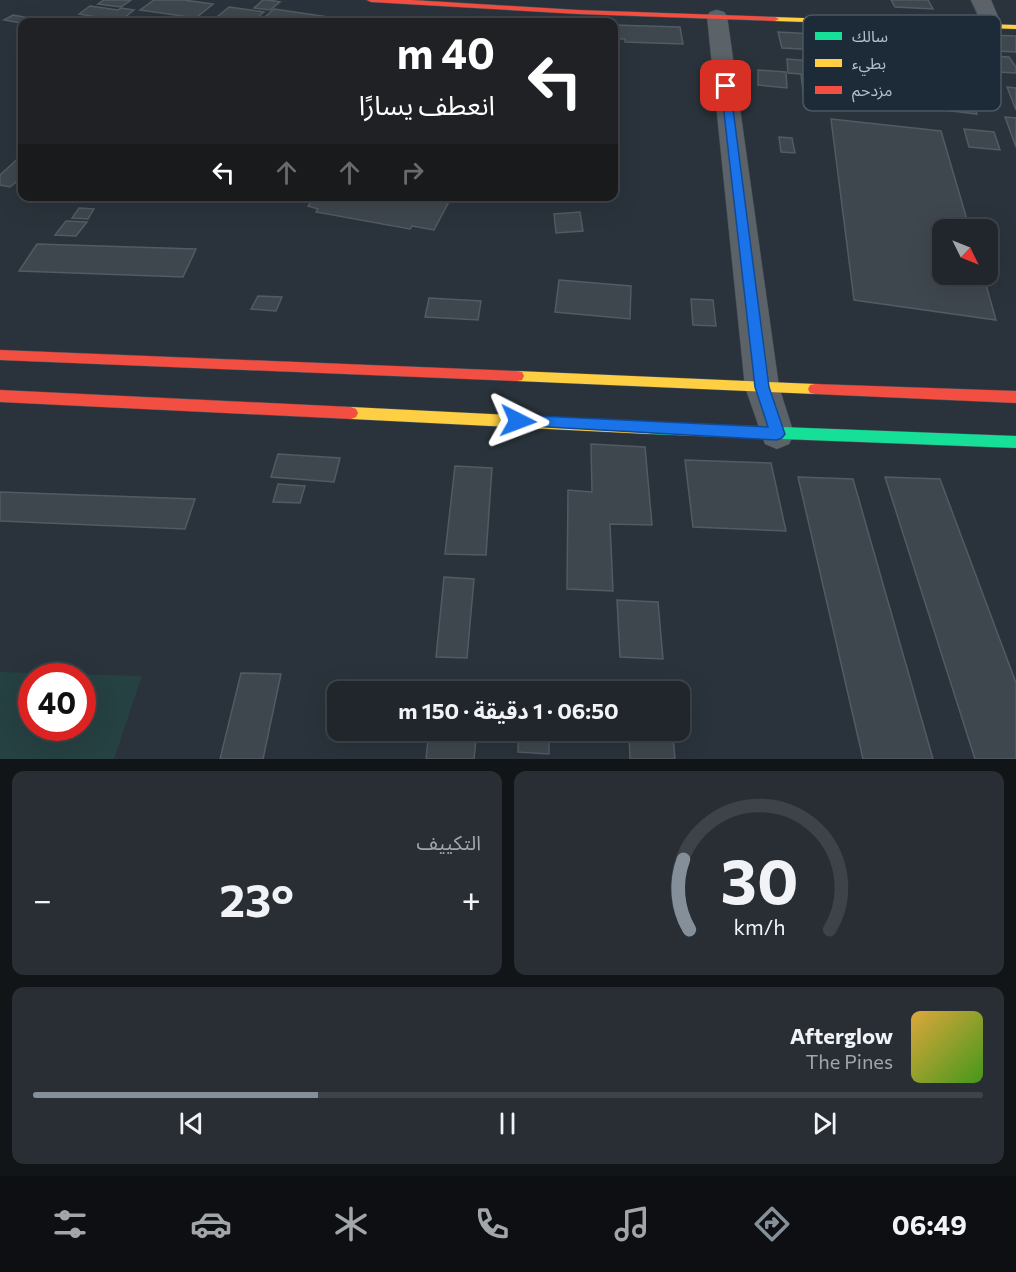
<!DOCTYPE html>
<html lang="ar">
<head>
<meta charset="utf-8">
<style>
	body { margin:0; font-family:Commissioner,"Noto Sans Arabic",sans-serif; background:#282e34; color:#f1f3f6; direction:rtl; height:100vh; display:flex; flex-direction:column; font-size:22px; white-space:nowrap }
	* { box-sizing:border-box; margin:0 }
	p { font-size:20px; color:#a2a5a9 }
	.icon { flex:none; width:33px; height:33px; fill:none; stroke:currentColor; stroke-width:2; stroke-linecap:round; stroke-linejoin:round }
	.map { position:relative; height:759px; overflow:hidden; direction:ltr }
	.side { display:flex; flex-direction:column; gap:12px; padding:12px; background:#121518; flex:1 }
	.side>* { flex:none }
	.hud { position:absolute; left:18px; top:18px; width:600px; height:183px; border-radius:12px; box-shadow:0 6px 24px #0002,0 0 0 2px #3d4348; direction:rtl; background:#202124; color:#fff; overflow:hidden }
	.needle { width:39px; rotate:133deg }
	.fabs { position:absolute; left:932px; top:219px; display:grid; gap:12px }
	.fabs a { display:grid; place-items:center; width:66px; height:66px; border-radius:12px; background:#20262c; box-shadow:0 6px 24px #0002,0 0 0 2px #3d4348; font-size:30px }
	.speed { position:absolute; left:18px; top:663px; display:flex; gap:12px; font-size:30px; font-weight:700; text-align:center }
	.speed>* { display:grid; place-content:center; width:78px; height:78px; border-radius:50%; background:#20262c; box-shadow:0 6px 24px #0002,0 0 0 2px #3d4348; line-height:1 }
	.speed .limit { border:9px solid #d22; background:#fff; color:#111 }
	.pin { position:absolute; display:grid; place-items:center; width:51px; height:51px; color:#fff; margin:-26px; border-radius:12px; box-shadow:0 3px 9px #0006 }
	.me { position:absolute; width:66px; margin:-33px; rotate:93deg; stroke-linejoin:round; filter:drop-shadow(0 0 4px #0008) }
	.turn { display:flex; align-items:center; gap:21px; height:126px; padding:0 24px; font-size:27px }
	.turn .icon { width:78px; height:78px; stroke-width:2.5 }
	.turn b { display:block; font-size:42px; line-height:51px }
	.lanes { display:flex; align-items:center; height:57px; padding:0 24px; background:#0003; justify-content:center; gap:30px; direction:ltr }
	.lanes .off { opacity:.35 }
	.big { font-size:45px; font-weight:700; line-height:1.1 }
	.side .card { flex:1; display:flex; flex-direction:column; justify-content:center; gap:9px; min-width:0; padding:0 21px; border-radius:12px; background:#282e34 }
	.side .dial { align-items:center; gap:0 }
	.dial svg { height:156px; overflow:visible; fill:none; stroke:#3d4348; stroke-width:7; stroke-linecap:round; text-anchor:middle }
	.dial text { fill:#f1f3f6; stroke:none }
	.song { display:flex; align-items:center; gap:18px }
	.cover { width:72px; height:72px; border-radius:9px; background:linear-gradient(135deg,hsl(40 70% 55%),hsl(100 70% 35%)) }
	.played { height:6px; border-radius:3px; background:linear-gradient(90deg,#848f99 30%,#3d4348 30%) }
	.keys { display:flex; justify-content:space-around; direction:ltr }
	.heat { display:flex; justify-content:space-between; align-items:center; font-size:33px; direction:ltr }
	.side .tiles { flex:1; display:grid; gap:12px; grid-template-columns:1fr 1fr }
	.card:last-child { grid-column:span 2 }
	.trip { position:absolute; left:327px; top:681px; width:363px; height:60px; border-radius:12px; background:#20262c; box-shadow:0 6px 24px #0002,0 0 0 2px #3d4348; font-weight:700; line-height:60px; text-align:center; direction:rtl }
	.tab-bar { display:flex; height:96px; justify-content:space-around; align-items:center; background:#0d0f12; color:#a2a5a9 }
	.tab-bar .icon { width:42px; height:42px }
	.tab-bar .selected { color:#848f99 }
	.tab-bar b { font-size:27px; color:#f1f3f6 }
	.map>svg:first-child { display:block }
	.green { fill:#264142; fill-rule:evenodd }
	.building { fill:#3f474e; stroke:#525a62; stroke-width:1.5 }
	.lines { fill:none; stroke-linecap:round; stroke-linejoin:round }
	.street-casing { stroke:#484f55; stroke-width:1 }
	.fast-casing { stroke:#484f55; stroke-width:1 }
	.slow-casing { stroke:#484f55; stroke-width:1 }
	.jam-casing { stroke:#484f55; stroke-width:1 }
	.street { fill:#5b6268; fill-rule:evenodd }
	.fast { fill:#16e098; fill-rule:evenodd }
	.slow { fill:#ffcf43; fill-rule:evenodd }
	.jam { fill:#f24e42; fill-rule:evenodd }
	.route { fill:#1a73e8; stroke:#114b97; stroke-width:1.5 }
	.key { fill:#1c2b37; stroke:#4a5864; stroke-width:1.5 }
	.key-label { font-size:16px; fill:#b4c0cc }
</style>
</head>
<body>
<div class="map">
<svg width="1016" height="759" viewBox="0 0 1016 759">
	<rect width="100%" height="100%" fill="#2a333b"/>
	<path class="green" d="M0 672 142 676 114 759H0ZM32 676H82V728H32Z"/>
	<g class="building">
		<polygon points="104,0 131,0 121,7 98,4"/>
		<polygon points="154,0 184,0 213,4 196,18 140,10"/>
		<polygon points="263,0 269,0 280,2 270,10 254,8"/>
		<polygon points="891,0 928,0 933,9 895,7"/>
		<polygon points="90,6 118,10 121,8 134,10 120,21 79,14"/>
		<polygon points="229,7 264,12 252,22 211,22"/>
		<polygon points="274,9 356,21 259,22"/>
		<polygon points="13,15 30,18 21,23 4,20"/>
		<polygon points="614,25 680,27 683,44 625,42 625,39 614,39"/>
		<polygon points="778,32 851,36 857,52 782,48"/>
		<polygon points="965,34 1016,36 1016,52 974,50"/>
		<polygon points="969,55 1009,57 1016,67 1016,73 979,71"/>
		<polygon points="787,59 823,62 830,102 804,100 801,74 788,73"/>
		<polygon points="758,70 786,72 787,88 758,85"/>
		<polygon points="928,74 967,79 977,114 936,109"/>
		<polygon points="1007,87 1016,88 1016,110"/>
		<polygon points="1005,117 1016,118 1016,147"/>
		<polygon points="831,119 941,131 970,230 942,230 942,274 983,274 996,320 854,300"/>
		<polygon points="964,129 994,132 1000,150 969,147"/>
		<polygon points="779,137 792,138 795,153 781,152"/>
		<polygon points="22,155 22,177 10,187 0,185 0,175"/>
		<polygon points="315,196 452,196 434,230 412,226 410,229 316,212 318,209 308,206"/>
		<polygon points="79,208 94,209 88,219 72,218"/>
		<polygon points="580,212 583,231 556,233 554,214"/>
		<polygon points="66,221 87,222 76,236 55,235"/>
		<polygon points="37,244 196,249 183,277 19,271"/>
		<polygon points="559,280 631,286 630,319 555,312"/>
		<polygon points="258,296 282,297 276,311 251,309"/>
		<polygon points="429,298 481,301 478,320 425,317"/>
		<polygon points="691,299 713,300 716,326 693,325"/>
		<polygon points="591,444 645,447 652,525 610,524 613,591 567,589 568,490 592,492"/>
		<polygon points="278,454 340,458 334,482 271,477"/>
		<polygon points="685,460 771,463 786,531 693,527"/>
		<polygon points="455,466 492,468 486,555 445,554"/>
		<polygon points="798,477 853,479 933,759 863,759"/>
		<polygon points="885,477 940,479 1016,683 1016,759 975,759"/>
		<polygon points="278,484 305,486 300,503 273,502"/>
		<polygon points="0,492 195,499 185,529 0,521"/>
		<polygon points="444,577 474,579 467,658 436,657"/>
		<polygon points="617,600 658,602 663,659 620,657"/>
		<polygon points="241,673 281,674 263,759 220,759"/>
		<polygon points="435,681 480,683 480,692 434,692"/>
		<polygon points="429,730 477,730 474,759 426,759"/>
		<polygon points="518,730 549,730 549,754 518,752"/>
		<polygon points="629,735 673,736 675,759 630,759"/>
	</g>
	<g class="lines">
		<g class="street-casing">
			<g id="street">
				<polygon points="971,0 991,0 1002,26 999,30 985,30"/>
				<polygon points="717,10 724,12 727,16 779,387 794,434 789,444 777,449 765,444 745,387 707,16 710,12"/>
			</g>
		</g>
		<g class="fast-casing">
			<polygon id="fast" points="648,422 1016,436 1016,448 648,434 643,432 641,428 643,424"/>
		</g>
		<g class="slow-casing">
			<g id="slow">
				<polygon points="772,17 1016,25 1016,29 775,21 771,19"/>
				<polygon points="517,371 815,384 820,385 822,389 820,393 815,394 517,381 512,380 510,376 512,372"/>
				<polygon points="351,407 648,422 653,424 655,428 653,432 648,434 351,419 346,417 344,413 346,409"/>
			</g>
		</g>
		<g class="jam-casing">
			<g id="jam">
				<polygon points="367,0 412,0 578,10 775,17 779,19 775,21 578,14 371,2"/>
				<polygon points="0,350 517,371 522,372 524,376 522,380 517,381 0,360"/>
				<polygon points="815,384 1016,391 1016,403 815,394 810,393 808,389 810,385"/>
				<polygon points="0,390 351,407 356,409 358,413 356,417 351,419 0,402"/>
			</g>
		</g>
		<use href="#street" class="street"/>
		<use href="#fast" class="fast"/>
		<use href="#slow" class="slow"/>
		<use href="#jam" class="jam"/>
	</g>
	<polygon class="route" points="726,83 730,86 769,387 785,434 782,438 777,440 513,425 511,421 513,417 518,415 768,427 755,387 721,86"/>
	<rect x="803" y="15" width="198" height="96" rx="9" class="key"/>
	<rect x="815" y="32" width="27" height="8" fill="#16e098"/>
	<rect x="815" y="59" width="27" height="8" fill="#ffcf43"/>
	<rect x="815" y="86" width="27" height="8" fill="#f24e42"/>
	<g class="key-label">
		<text x="852" y="42">سالك</text>
		<text x="852" y="69">بطيء</text>
		<text x="852" y="96">مزدحم</text>
	</g>
</svg>
<div class="fabs">
<a><svg class="needle" viewBox="-14 -14 28 28"><path d="M0-13l5 13h-10z" fill="#e53935"/><path d="M0 13l5-13h-10z" fill="#a2a5a9"/></svg></a>
</div>
<div class="speed"><div class="limit">40</div></div>
<div class="pin" style="left:726px;top:86px;background:#d93025"><svg class="icon" aria-label="arrive" viewBox="0 0 24 24"><path d="M6 21V4h12l-3 4 3 4H6"/></svg></div>
<svg class="me" style="left:518px;top:421px" viewBox="-20 -20 40 40"><path d="M0-17L14 15 0 8-14 15z" fill="#1a73e8" stroke="#fff" stroke-width="4"/></svg>
<div class="trip">06:50 · 1 دقيقة · 150 m</div>
<div class="hud">
<div class="turn"><svg class="icon" aria-label="left" viewBox="0 0 24 24"><path d="M17 20v-9H6M10 6l-5 5 5 5"/></svg><div><b>40 m</b>انعطف يسارًا</div></div>
<div class="lanes"><svg class="icon" aria-label="left" viewBox="0 0 24 24"><path d="M17 20v-9H6M10 6l-5 5 5 5"/></svg><svg class="icon off" aria-label="ahead" viewBox="0 0 24 24"><path d="M12 20V5M6 11l6-6 6 6"/></svg><svg class="icon off" aria-label="ahead" viewBox="0 0 24 24"><path d="M12 20V5M6 11l6-6 6 6"/></svg><svg class="icon off" aria-label="right" viewBox="0 0 24 24"><path d="M7 20v-9h11M14 6l5 5-5 5"/></svg></div>
</div>
</div>
<section class="side">
<div class="tiles">
<div class="card dial"><svg viewBox="0 0 100 80">
<path d="M14 69A42 42 0 1 1 86 69"/>
<path d="M14 69A42 42 0 0 1 11 33" stroke="#848f99"/>
<text x="50" y="56" font-size="32" font-weight="700">30</text>
<text x="50" y="72" font-size="11">km/h</text>
</svg></div>
<div class="card"><p>التكييف</p>
<div class="heat"><a>−</a><b class="big">23°</b><a>+</a></div>
</div>
<div class="card">
<div class="song"><i class="cover"></i><div><b>Afterglow</b><p>The Pines</p></div></div>
<div class="played"></div>
<div class="keys"><svg class="icon" aria-label="previous" viewBox="0 0 24 24"><path d="M18 5L8 12l10 7zM5 5v14"/></svg><svg class="icon" aria-label="pause" viewBox="0 0 24 24"><path d="M8 5v14M16 5v14"/></svg><svg class="icon" aria-label="next" viewBox="0 0 24 24"><path d="M6 5l10 7-10 7zM19 5v14"/></svg></div>
</div>
</div>
</section>
<nav class="tab-bar">
<b>06:49</b>
<svg class="icon selected" aria-label="directions" viewBox="0 0 24 24"><path d="M12 3l9 9-9 9-9-9zM9 14v-3h6M13 9l2 2-2 2"/></svg>
<svg class="icon" aria-label="music" viewBox="0 0 24 24"><path d="M9 18V5l10-2v13"/><circle cx="6" cy="18" r="3"/><circle cx="16" cy="16" r="3"/></svg>
<svg class="icon" aria-label="phone" viewBox="0 0 24 24"><path d="M5 4h4l2 5-3 2q2 4 5 5l2-3 5 2v4C11 20 4 13 5 4z"/></svg>
<svg class="icon" aria-label="climate" viewBox="0 0 24 24"><path d="M12 3v18M4 7l16 10M4 17L20 7"/></svg>
<svg class="icon" aria-label="car" viewBox="0 0 24 24"><path d="M5 17H2v-5l4-1 3-4h7l3 4 3 1v5h-3M9 17h6M6 11h13"/><circle cx="7" cy="17" r="2"/><circle cx="17" cy="17" r="2"/></svg>
<svg class="icon" aria-label="filters" viewBox="0 0 24 24"><path d="M4 7h16M4 17h16"/><circle cx="9" cy="7" r="2"/><circle cx="15" cy="17" r="2"/></svg>
</nav>
</body>
</html>
